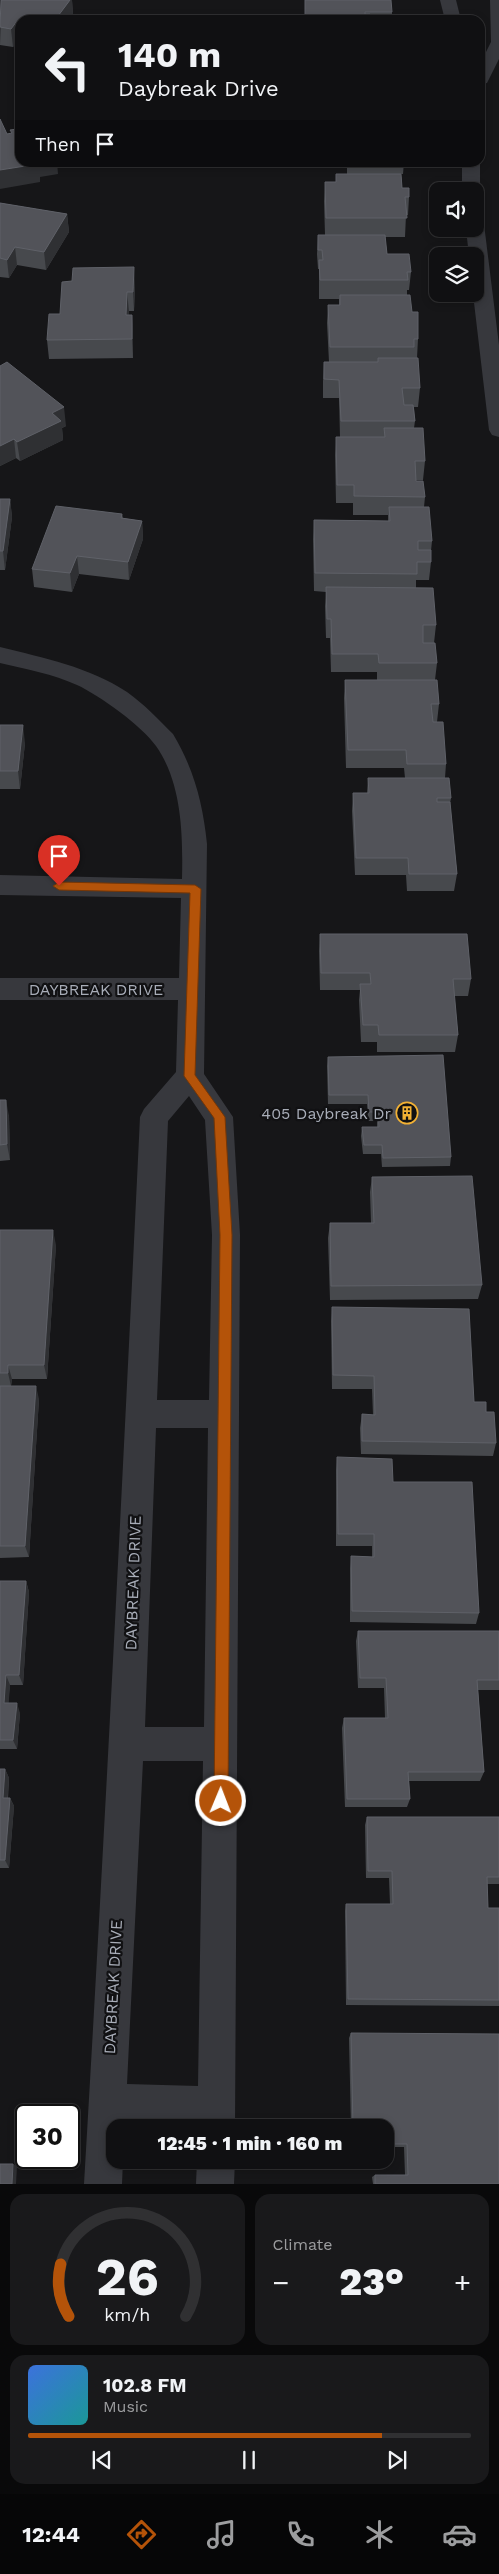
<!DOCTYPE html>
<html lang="en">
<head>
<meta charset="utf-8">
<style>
	body { margin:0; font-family:"Work Sans",sans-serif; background:#19191b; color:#f1f3f6; height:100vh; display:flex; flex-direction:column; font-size:19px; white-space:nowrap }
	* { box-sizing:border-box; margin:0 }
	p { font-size:16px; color:#9c9d9f }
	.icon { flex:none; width:28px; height:28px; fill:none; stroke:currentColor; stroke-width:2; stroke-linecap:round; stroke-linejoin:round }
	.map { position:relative; height:2184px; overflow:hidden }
	.sheet { display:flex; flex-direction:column; gap:10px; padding:10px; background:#09090a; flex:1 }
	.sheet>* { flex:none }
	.banner { position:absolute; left:15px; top:15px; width:470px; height:152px; border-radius:15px; box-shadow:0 2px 8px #0003,0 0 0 1px #303032; background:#101012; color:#f1f3f6; overflow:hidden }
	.controls { position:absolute; left:429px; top:182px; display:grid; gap:10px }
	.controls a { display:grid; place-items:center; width:55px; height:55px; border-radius:10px; background:#101012; box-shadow:0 2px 8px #0003,0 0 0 1px #303032; font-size:25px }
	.speed { position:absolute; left:15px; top:2104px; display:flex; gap:10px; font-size:25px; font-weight:700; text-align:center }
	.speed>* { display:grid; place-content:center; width:65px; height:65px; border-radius:50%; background:#101012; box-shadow:0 2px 8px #0003,0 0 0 1px #303032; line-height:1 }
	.speed .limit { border:2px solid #111; border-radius:8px; background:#fff; color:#111 }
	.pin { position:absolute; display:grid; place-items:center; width:42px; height:42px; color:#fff; margin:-51px -21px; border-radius:50% 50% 50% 0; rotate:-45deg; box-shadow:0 0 5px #0007 }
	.pin .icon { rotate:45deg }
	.me { position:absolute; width:55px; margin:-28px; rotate:1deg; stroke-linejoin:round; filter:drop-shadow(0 0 4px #0008) }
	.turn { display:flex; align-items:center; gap:18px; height:105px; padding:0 20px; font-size:22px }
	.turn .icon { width:65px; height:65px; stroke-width:2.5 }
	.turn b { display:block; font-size:35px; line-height:42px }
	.then { display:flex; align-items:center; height:48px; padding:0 20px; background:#0003; gap:10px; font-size:19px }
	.big { font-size:38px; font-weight:800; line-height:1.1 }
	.sheet .card { flex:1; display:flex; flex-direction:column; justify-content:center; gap:8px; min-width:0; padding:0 18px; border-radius:15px; background:#19191b }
	.sheet .dial { align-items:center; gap:0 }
	.dial svg { height:130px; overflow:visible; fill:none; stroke:#303032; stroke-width:7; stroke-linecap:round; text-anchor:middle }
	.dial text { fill:#f1f3f6; stroke:none }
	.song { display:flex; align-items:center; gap:15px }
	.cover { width:60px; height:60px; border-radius:8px; background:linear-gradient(135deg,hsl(220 70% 55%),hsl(180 70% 35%)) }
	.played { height:5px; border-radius:2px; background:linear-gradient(90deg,#b45309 80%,#303032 80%) }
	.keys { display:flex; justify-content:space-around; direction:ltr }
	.heat { display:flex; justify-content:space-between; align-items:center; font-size:28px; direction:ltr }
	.sheet .tiles { flex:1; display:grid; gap:10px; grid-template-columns:1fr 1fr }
	.card:last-child { grid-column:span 2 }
	.trip { position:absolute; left:106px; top:2119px; width:288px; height:50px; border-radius:15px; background:#101012; box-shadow:0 2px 8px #0003,0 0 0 1px #303032; font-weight:800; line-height:50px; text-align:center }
	.tabs { display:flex; height:80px; justify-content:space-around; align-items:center; background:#060607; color:#9c9d9f }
	.tabs .icon { width:35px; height:35px }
	.tabs .active { color:#b45309 }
	.tabs b { font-size:22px; color:#f1f3f6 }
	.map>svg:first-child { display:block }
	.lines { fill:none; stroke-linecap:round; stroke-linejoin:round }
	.minor { fill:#37383d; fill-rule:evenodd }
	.wall { fill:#47494d }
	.shaded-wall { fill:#2f3033 }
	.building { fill:#525359; stroke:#5f6168 }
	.route { fill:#b45309; stroke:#753606 }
	.labels { text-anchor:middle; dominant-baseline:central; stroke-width:4.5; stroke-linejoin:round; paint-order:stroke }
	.street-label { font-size:16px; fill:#a8adb8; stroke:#111113 }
	.poi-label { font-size:16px; fill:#a8adb8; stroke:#111113; text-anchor:end }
</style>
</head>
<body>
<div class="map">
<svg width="499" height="2184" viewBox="0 0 499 2184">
	<rect width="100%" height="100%" fill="#161618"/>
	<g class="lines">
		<g class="minor">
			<polygon points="440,0 456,0 461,20 445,20"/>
			<polygon points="490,0 499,0 499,59 487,83 481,84 480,64 491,42"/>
			<polygon points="462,162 480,162 480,191 477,195 475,196 475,191 462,191"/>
			<polygon points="475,218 482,220 484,224 499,345 499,437 492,435 489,430 473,294 475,256 469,256 466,229 475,229"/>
			<path d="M0 647C44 658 89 667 127 692 144 704 159 720 173 734 194 769 203 804 207 844L204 1074 233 1117 240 1235 235 2128H197V2124L125 2122V2128H115V2160H123L122 2184H84C105 1829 123 1473 140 1117L144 1109 176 1072 178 1000H0V978H179L181 898 0 895V875L182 879C183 835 182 783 156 746 142 726 99 695 77 685 53 674 26 669 0 663ZM189 1096 205 1120 212 1235 209 1400H157L168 1121ZM156 1428H208L204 1727H145ZM143 1761H203L198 2086 127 2084Z"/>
			<polygon points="197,2160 235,2160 234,2184 196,2184"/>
		</g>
	</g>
	<g class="wall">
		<polygon points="1,0 72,0 73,16 70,20 20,20 20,39 19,39 13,47 0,45"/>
		<polygon points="305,0 392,12 392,20 305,20"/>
		<polygon points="325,162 404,162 403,174 401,174 402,188 409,197 408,215 406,215 405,237 385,237 387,254 411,272 409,290 407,290 407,295 418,339 417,358 413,358 420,388 418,407 414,407 415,421 414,428 425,461 423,480 416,480 416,481 425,497 424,507 432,541 431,551 431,562 429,580 416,580 416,588 436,625 434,643 437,663 435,680 439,704 437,722 446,764 445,778 451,798 450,804 457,874 454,891 407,891 406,875 355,875 352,811 353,793 367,793 368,778 405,778 404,768 346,768 344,698 345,680 377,680 377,672 331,672 330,638 326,638 325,606 326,592 314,591 313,539 314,520 388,521 388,515 353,515 353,503 336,503 335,455 336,437 340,437 339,398 323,398 323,381 324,362 329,362 327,323 328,305 339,305 339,299 319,299 319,269 318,269 317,254 318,235 325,235 324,201 325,182 336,182 347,174 347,166 325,166"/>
		<polygon points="0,203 67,214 69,232 46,270 17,265 9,278 0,277"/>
		<polygon points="135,286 134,311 129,311 128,315 132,315 133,334 133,358 49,359 47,340"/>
		<polygon points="0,366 66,426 62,428 63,440 20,461 16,458 0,466"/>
		<polygon points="0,499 10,499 12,517 5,570 0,570"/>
		<polygon points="122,514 123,518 142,521 143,539 129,580 79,574 72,592 34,587 32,569"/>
		<polygon points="0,725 25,743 20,789 0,789"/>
		<polygon points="320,934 471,979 468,996 454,996 458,1035 455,1052 377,1052 377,1042 361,1042 359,1000 360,990 320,990 319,951"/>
		<polygon points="328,1057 451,1157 450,1166 382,1167 381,1154 363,1154 361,1136 362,1127 377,1127 377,1121 368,1121 367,1104 328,1104 327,1066"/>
		<polygon points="0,1100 9,1116 10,1160 0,1161"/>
		<polygon points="372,1177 482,1285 478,1299 330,1300 328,1238 330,1223 371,1223 370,1192"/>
		<polygon points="0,1230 56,1245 47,1379 12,1379 11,1386 39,1399 29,1557 0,1558"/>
		<polygon points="332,1307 474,1402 486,1412 496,1443 493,1456 361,1454 360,1428 362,1414 373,1415 372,1389 332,1389 331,1321"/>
		<polygon points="337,1457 393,1482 479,1613 476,1624 350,1622 350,1568 351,1556 372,1557 372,1546 336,1546 336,1470"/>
		<polygon points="0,1581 26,1581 29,1592 23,1685 10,1685 8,1703 20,1713 17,1749 0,1749"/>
		<polygon points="358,1631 499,1631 499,1690 478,1690 484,1772 480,1781 409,1781 410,1799 407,1807 345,1807 342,1728 344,1718 385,1718 384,1688 358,1688 356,1641"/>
		<polygon points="0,1769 5,1769 9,1778 8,1798 10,1798 14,1806 9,1868 0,1868"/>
		<polygon points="367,1817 499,1817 499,1884 487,1884 488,1908 499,1908 499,2006 346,2005 345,1911 346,1904 390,1904 389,1878 366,1878 365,1825"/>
		<polygon points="351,2033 499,2184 373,2184 372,2177 375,2175 405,2175 404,2147 385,2147 385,2128 351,2128 349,2038"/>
	</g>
	<g class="shaded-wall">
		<polygon points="70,0 72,0 73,16 70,20 55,20"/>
		<polygon points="17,21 19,39 13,47 11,29"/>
		<polygon points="36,162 57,162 58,174 40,177 40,182 0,189 0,170"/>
		<polygon points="67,214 69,232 46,270 44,252"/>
		<polygon points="15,247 17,265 9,278 7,260"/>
		<polygon points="134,267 135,286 134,311 133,292"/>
		<polygon points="127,292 129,311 128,334 126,315"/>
		<polygon points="132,315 133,334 133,358 132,339"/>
		<polygon points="64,407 66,426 62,428 63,440 20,461 17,442 52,413"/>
		<polygon points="14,439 16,458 0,466 0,446"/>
		<polygon points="10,499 12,517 5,570 3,551"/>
		<polygon points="142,521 143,539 129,580 128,562"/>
		<polygon points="77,556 79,574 72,592 70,573"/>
		<polygon points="23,725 25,743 20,789 18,771"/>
		<polygon points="6,1100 9,1116 10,1160 7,1144"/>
		<polygon points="53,1230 56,1245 47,1379 44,1365"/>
		<polygon points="8,1365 12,1379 11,1386 8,1373"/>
		<polygon points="36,1386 39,1399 29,1557 25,1546"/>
		<polygon points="26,1581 29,1592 23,1685 19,1675"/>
		<polygon points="6,1675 10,1685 8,1713 4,1703"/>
		<polygon points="17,1703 20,1713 17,1749 13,1740"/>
		<polygon points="5,1769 9,1778 7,1806 3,1798"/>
		<polygon points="10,1798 14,1806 9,1868 5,1860"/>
		<polygon points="13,2164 17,2166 16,2184 12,2184"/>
	</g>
	<g class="building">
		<polygon points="1,0 70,0 55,20 20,20 20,21 17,21 11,29 0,27"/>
		<polygon points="305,0 391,0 392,12 365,12 365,14 370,14 371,20 321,20 321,15 305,15"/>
		<polygon points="0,119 7,134 12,133 10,130 17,129 16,125 20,125 20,162 38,162 38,164 0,170"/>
		<polygon points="336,174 401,174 402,188 409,188 409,197 405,197 407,218 326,218 325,182 336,182"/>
		<polygon points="0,203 67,214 44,252 15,247 7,260 0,258"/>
		<polygon points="318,235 385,235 387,254 409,254 411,272 407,272 408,280 320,280 319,260 323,260 322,250 318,250"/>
		<polygon points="134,267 133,292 127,292 126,315 132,315 132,339 47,340 49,314 60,314 62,282 72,281 73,268"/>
		<polygon points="340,295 410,295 412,312 418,312 418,339 414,339 414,347 330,347 328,305 340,305"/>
		<polygon points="378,358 418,358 420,388 402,388 404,405 413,405 415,421 341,421 339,380 324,379 324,362 378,362"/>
		<polygon points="7,362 64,407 52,413 61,421 17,442 14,439 0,446 0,366"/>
		<polygon points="384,428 423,428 425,461 415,461 416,481 423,481 425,497 354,496 354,485 337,485 336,437 385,437"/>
		<polygon points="0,499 10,499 3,551 0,551"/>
		<polygon points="56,506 122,514 121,518 142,521 128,562 77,556 70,573 32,569"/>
		<polygon points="389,507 429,507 432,541 418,541 418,550 431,550 431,562 417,562 417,574 315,573 314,520 390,521"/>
		<polygon points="326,587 433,588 436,625 423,625 423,643 435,643 437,663 379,663 378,654 332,654 331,619 327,619"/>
		<polygon points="345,680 437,680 439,704 431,704 433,722 443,722 446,764 407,764 406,750 348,750"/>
		<polygon points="0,725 23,725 18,771 0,771"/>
		<polygon points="368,778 449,778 451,798 437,798 437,802 450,802 457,874 409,874 408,858 356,858 353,793 369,793"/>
		<polygon points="320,934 467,934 471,979 453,979 458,1035 379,1035 378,1025 363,1025 360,984 371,984 370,973 321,973"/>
		<polygon points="443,1055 451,1157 383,1158 382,1145 364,1145 362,1127 379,1127 378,1112 369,1112 368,1095 329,1095 328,1057"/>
		<polygon points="0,1100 6,1100 7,1144 0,1145"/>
		<polygon points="472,1176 482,1285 331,1286 330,1223 374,1223 372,1177"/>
		<polygon points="0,1230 53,1230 44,1365 8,1365 8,1373 0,1373"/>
		<polygon points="332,1307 469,1309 474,1402 486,1402 486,1412 494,1412 496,1443 362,1441 362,1414 375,1415 374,1376 333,1375"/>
		<polygon points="0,1386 36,1386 25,1546 0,1546"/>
		<polygon points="337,1457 392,1459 393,1482 472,1482 479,1613 352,1611 351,1556 374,1557 374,1534 338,1534"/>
		<polygon points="0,1581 26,1581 19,1675 6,1675 4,1703 17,1703 13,1740 0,1740"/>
		<polygon points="358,1631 499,1631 499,1680 477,1680 484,1772 408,1772 410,1799 347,1799 344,1718 388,1718 386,1678 360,1678"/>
		<polygon points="0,1769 5,1769 3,1798 10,1798 5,1860 0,1860"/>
		<polygon points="367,1817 499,1817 499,1877 487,1877 488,1908 499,1908 499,2000 348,1999 346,1904 393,1904 392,1871 368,1871"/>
		<polygon points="351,2033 499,2034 499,2184 375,2184 375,2175 408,2175 407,2144 385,2144 385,2128 353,2128"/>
		<polygon points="0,2164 13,2164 12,2184 0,2184"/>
	</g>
	<polygon class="route" points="59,882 195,885 201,889 195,1075 225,1117 232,1235 228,1801 226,1806 221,1808 216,1806 214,1801 220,1235 214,1118 184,1076 190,893 59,890 53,886"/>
	<defs>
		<g id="building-ring" transform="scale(1.125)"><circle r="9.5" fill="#111113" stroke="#f2b134" stroke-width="1.5"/><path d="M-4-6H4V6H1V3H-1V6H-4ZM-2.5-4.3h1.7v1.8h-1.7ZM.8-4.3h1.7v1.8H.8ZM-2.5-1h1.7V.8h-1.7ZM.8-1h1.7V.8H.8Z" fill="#f2b134"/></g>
	</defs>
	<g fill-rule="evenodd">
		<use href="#building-ring" x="407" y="1113"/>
	</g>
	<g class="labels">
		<g class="street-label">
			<text x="96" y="989">DAYBREAK DRIVE</text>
			<text transform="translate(133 1583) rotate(-88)">DAYBREAK DRIVE</text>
			<text transform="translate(113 1987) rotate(-87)">DAYBREAK DRIVE</text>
		</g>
		<g class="poi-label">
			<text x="391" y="1113">405 Daybreak Dr</text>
		</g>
	</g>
</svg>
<div class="controls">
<a><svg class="icon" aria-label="sound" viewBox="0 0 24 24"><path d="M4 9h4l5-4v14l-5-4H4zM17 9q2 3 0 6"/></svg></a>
<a><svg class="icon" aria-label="layers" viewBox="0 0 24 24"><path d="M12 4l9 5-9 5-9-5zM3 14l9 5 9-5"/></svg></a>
</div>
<div class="speed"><div class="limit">30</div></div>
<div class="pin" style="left:59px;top:886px;background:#d93025"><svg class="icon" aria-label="arrive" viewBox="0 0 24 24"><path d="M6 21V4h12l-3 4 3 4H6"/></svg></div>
<svg class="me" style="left:221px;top:1801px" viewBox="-20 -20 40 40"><circle r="17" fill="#b45309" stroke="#fff" stroke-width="3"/><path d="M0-11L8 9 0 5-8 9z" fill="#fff"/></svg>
<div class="trip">12:45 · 1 min · 160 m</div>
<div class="banner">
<div class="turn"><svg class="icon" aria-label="left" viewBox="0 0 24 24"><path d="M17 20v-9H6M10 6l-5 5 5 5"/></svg><div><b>140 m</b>Daybreak Drive</div></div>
<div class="then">Then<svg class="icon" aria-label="arrive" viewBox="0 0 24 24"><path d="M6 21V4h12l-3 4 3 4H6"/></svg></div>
</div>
</div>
<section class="sheet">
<div class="tiles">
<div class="card dial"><svg viewBox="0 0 100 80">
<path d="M14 69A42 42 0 1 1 86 69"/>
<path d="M14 69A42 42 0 0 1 9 37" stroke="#b45309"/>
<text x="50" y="56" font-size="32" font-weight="700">26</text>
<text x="50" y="72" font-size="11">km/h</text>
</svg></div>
<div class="card"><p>Climate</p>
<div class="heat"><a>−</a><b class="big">23°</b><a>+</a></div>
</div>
<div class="card">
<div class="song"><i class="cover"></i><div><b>102.8 FM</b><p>Music</p></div></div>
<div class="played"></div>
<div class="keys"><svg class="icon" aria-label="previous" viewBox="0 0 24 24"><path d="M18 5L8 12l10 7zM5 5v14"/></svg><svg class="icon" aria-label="pause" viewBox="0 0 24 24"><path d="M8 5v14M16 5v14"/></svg><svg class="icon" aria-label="next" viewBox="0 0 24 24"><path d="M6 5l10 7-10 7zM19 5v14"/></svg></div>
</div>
</div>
</section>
<nav class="tabs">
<b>12:44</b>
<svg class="icon active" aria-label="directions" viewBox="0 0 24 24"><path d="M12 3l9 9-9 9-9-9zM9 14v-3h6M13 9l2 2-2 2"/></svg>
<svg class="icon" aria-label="music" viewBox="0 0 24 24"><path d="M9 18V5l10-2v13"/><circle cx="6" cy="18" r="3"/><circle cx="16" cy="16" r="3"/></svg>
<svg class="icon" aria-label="phone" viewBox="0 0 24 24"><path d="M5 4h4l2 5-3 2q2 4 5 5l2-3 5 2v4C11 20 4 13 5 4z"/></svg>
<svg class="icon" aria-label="climate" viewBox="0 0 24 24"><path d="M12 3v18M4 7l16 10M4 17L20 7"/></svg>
<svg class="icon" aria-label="car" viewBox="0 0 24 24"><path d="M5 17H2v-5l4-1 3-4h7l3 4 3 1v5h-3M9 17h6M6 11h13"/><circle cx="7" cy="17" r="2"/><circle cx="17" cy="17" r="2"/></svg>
</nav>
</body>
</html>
